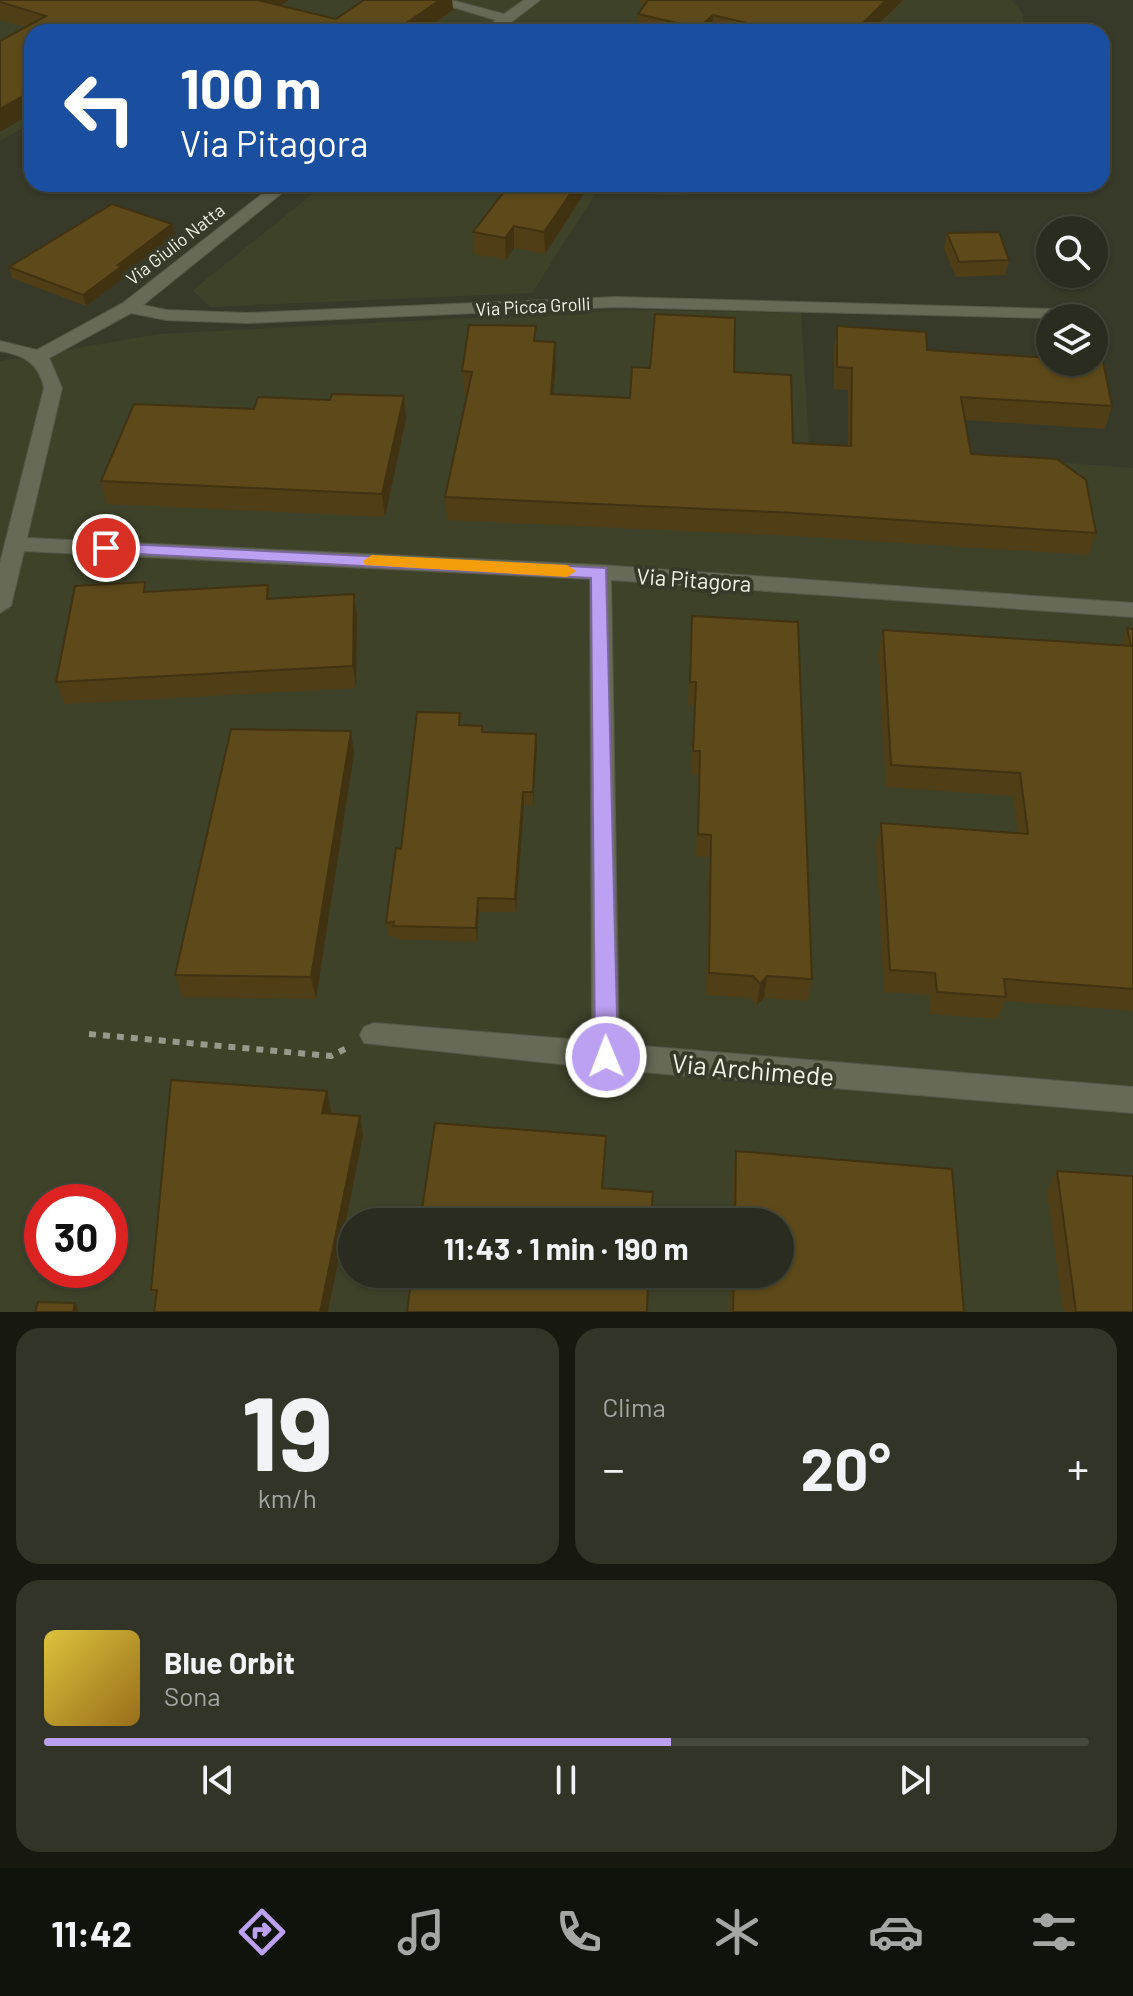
<!DOCTYPE html>
<html lang="it">
<head>
<meta charset="utf-8">
<style>
	body { margin:0; font-family:Barlow,sans-serif; background:#313427; color:#f1f3f6; height:100vh; display:flex; flex-direction:column; font-size:30px; white-space:nowrap }
	* { box-sizing:border-box; margin:0 }
	p { font-size:26px; color:#a5a7a4 }
	.icon { flex:none; width:44px; height:44px; fill:none; stroke:currentColor; stroke-width:2; stroke-linecap:round; stroke-linejoin:round }
	.map { position:relative; height:1312px; overflow:hidden }
	.drawer { display:flex; flex-direction:column; gap:16px; padding:16px; background:#171810; flex:1 }
	.drawer>* { flex:none }
	.guide { position:absolute; left:24px; top:24px; width:1086px; height:168px; border-radius:24px; box-shadow:0 2px 6px #0004,0 0 0 2px #45483c; background:#1a4fa0; color:#fff; overflow:hidden }
	.controls { position:absolute; left:1036px; top:216px; display:grid; gap:16px }
	.controls a { display:grid; place-items:center; width:72px; height:72px; border-radius:50%; background:#292c1e; box-shadow:0 2px 6px #0004,0 0 0 2px #45483c; font-size:40px }
	.speed { position:absolute; left:24px; top:1184px; display:flex; gap:16px; font-size:40px; font-weight:700; text-align:center }
	.speed>* { display:grid; place-content:center; width:104px; height:104px; border-radius:50%; background:#292c1e; box-shadow:0 2px 6px #0004,0 0 0 2px #45483c; line-height:1 }
	.speed .limit { border:12px solid #d22; background:#fff; color:#111 }
	.pin { position:absolute; display:grid; place-items:center; width:68px; height:68px; color:#fff; margin:-34px; border:4px solid #fff; border-radius:50%; box-shadow:0 2px 8px #0007 }
	.me { position:absolute; width:88px; margin:-44px; rotate:359deg; stroke-linejoin:round; filter:drop-shadow(0 0 6px #0008) }
	.turn { display:flex; align-items:center; gap:28px; height:168px; padding:0 24px; font-size:36px }
	.turn .icon { width:104px; height:104px; stroke-width:2.5 }
	.turn b { display:block; font-size:56px; line-height:68px }
	.big { font-size:60px; font-weight:700; line-height:1.1 }
	.drawer .card { flex:1; display:flex; flex-direction:column; justify-content:center; gap:12px; min-width:0; padding:0 28px; border-radius:24px; background:#313427 }
	.drawer .dial { align-items:center; gap:0 }
	.dial b { font-size:104px; line-height:1 }
	.song { display:flex; align-items:center; gap:24px }
	.cover { width:96px; height:96px; border-radius:12px; background:linear-gradient(135deg,hsl(50 70% 55%),hsl(40 70% 35%)) }
	.played { height:8px; border-radius:4px; background:linear-gradient(90deg,#bca0f2 60%,#45483c 60%) }
	.keys { display:flex; justify-content:space-around; direction:ltr }
	.heat { display:flex; justify-content:space-between; align-items:center; font-size:44px; direction:ltr }
	.drawer .tiles { flex:1; display:grid; gap:16px; grid-template-columns:1fr 1fr }
	.card:last-child { grid-column:span 2 }
	.trip { position:absolute; left:338px; top:1208px; width:456px; height:80px; border-radius:40px; background:#292c1e; box-shadow:0 2px 6px #0004,0 0 0 2px #45483c; font-weight:700; line-height:80px; text-align:center }
	.tabs { display:flex; height:128px; justify-content:space-around; align-items:center; background:#10120c; color:#a5a7a4 }
	.tabs .icon { width:56px; height:56px }
	.tabs .current { color:#bca0f2 }
	.tabs b { font-size:36px; color:#f1f3f6 }
	.map>svg:first-child { display:block }
	.built { fill:#3e4229; fill-rule:evenodd }
	.lines { fill:none; stroke-linecap:round; stroke-linejoin:round }
	.minor-casing { stroke:#565848; stroke-width:2 }
	.path { stroke:#97998a; stroke-width:6; stroke-dasharray:7 7; stroke-linecap:butt }
	.minor { fill:#676a56; fill-rule:evenodd }
	.wall { fill:#503f16 }
	.shaded-wall { fill:#413312 }
	.building { fill:#5d4919; stroke:#413312; stroke-width:2 }
	.route { fill:#bca0f2; stroke:#7a689d; stroke-width:2 }
	.slow { fill:#f59e0b }
	.labels { text-anchor:middle; dominant-baseline:central; stroke-width:8; stroke-linejoin:round; paint-order:stroke }
	.far-street-label { font-size:18px; fill:#f2f4e8; stroke:#373a28 }
	.street-label { font-size:22px; fill:#f2f4e8; stroke:#373a28 }
	.near-street-label { font-size:26px; fill:#f2f4e8; stroke:#373a28 }
</style>
</head>
<body>
<div class="map">
<svg width="1133" height="1312" viewBox="0 0 1133 1312">
	<rect width="100%" height="100%" fill="#373a28"/>
	<g class="built">
		<polygon points="0,0 1011,0 1023,14 1023,32 32,32 32,123 0,141"/>
		<polygon points="325,184 695,184 688,196 597,192 532,293 210,307 193,290"/>
		<path d="M625 310 801 313 809 443 1133 468V1312H0V361L159 334ZM42 1202H110V1270H42ZM352 1222H780V1274H352Z"/>
	</g>
	<g class="lines">
		<g class="minor-casing">
			<g id="minor">
				<polygon points="429,0 451,0 504,14 524,0 540,0 498,32 482,32 496,20"/>
				<path d="M275 184H293L143 305 166 310 247 313 615 297 1087 310 1090 314 1086 318H1050L615 307 247 323 166 320 131 313 49 358 62 388 27 538 600 565 1133 603V617L611 580 619 1044 1133 1087V1113L606 1069 364 1043 360 1035 364 1027 374 1023 592 1041 590 579 24 551 11 606 0 613V563L44 388C39 363 24 355 0 351V341L37 350 123 303Z"/>
			</g>
		</g>
		<polyline class="path" points="89,1034 331,1056 345,1049"/>
		<use href="#minor" class="minor"/>
	</g>
	<g class="wall">
		<polygon points="0,0 288,1 280,6 336,19 364,0 452,0 453,10 422,32 32,32 26,27 0,20"/>
		<polygon points="638,0 903,0 871,32 637,32 638,14 644,6"/>
		<polygon points="510,184 680,184 677,188 589,186 545,254 514,248 506,260 474,254 473,232"/>
		<polygon points="947,233 1009,260 1005,275 956,277 944,248"/>
		<polygon points="175,235 124,273 125,277 86,306 12,278 9,267"/>
		<polygon points="837,326 927,350 1112,406 1105,429 965,420 971,454 1096,533 1089,555 792,536 447,520 445,497 468,394 464,394 462,371 536,341 555,342 556,364 553,394 630,398 734,372 793,443 848,446 848,390 834,389 834,348"/>
		<polygon points="404,396 406,419 385,517 107,504 101,481 254,409 330,400"/>
		<polygon points="268,585 271,599 354,594 357,616 356,688 64,704 56,682 148,592"/>
		<polygon points="692,616 812,979 808,1001 764,998 757,1005 750,998 706,995 709,857 696,857 698,774 691,774 694,706 688,705"/>
		<polygon points="1127,628 1133,629 1133,1011 1005,1001 998,1019 930,1014 929,995 884,992 876,846 881,823 1018,833 1013,796 886,787 878,653 883,630 1121,646"/>
		<polygon points="461,725 482,726 483,732 537,747 533,806 524,805 516,912 479,912 477,942 395,939 394,936 388,936 386,923 401,849"/>
		<polygon points="354,754 316,999 182,997 175,975"/>
		<polygon points="331,1110 330,1113 363,1135 328,1312 154,1312 156,1301 151,1290"/>
		<polygon points="736,1151 964,1312 730,1312 731,1274 780,1274 780,1222 732,1222 733,1171"/>
		<polygon points="1057,1171 1133,1312 1063,1312 1047,1191"/>
	</g>
	<g class="shaded-wall">
		<polygon points="257,0 288,0 288,1 259,19"/>
		<polygon points="440,0 452,0 453,10 422,32 393,32"/>
		<polygon points="886,0 903,0 871,32 854,32"/>
		<polygon points="713,15 712,32 697,32 698,28"/>
		<polygon points="32,91 32,113 0,132 0,109"/>
		<polygon points="577,184 589,184 589,186 545,254 544,232"/>
		<polygon points="172,224 175,235 124,273 125,277 86,306 83,295 118,265"/>
		<polygon points="514,226 514,248 506,260 505,238"/>
		<polygon points="555,342 556,364 551,416 551,394"/>
		<polygon points="404,396 406,419 385,517 382,494"/>
		<polygon points="354,594 357,616 356,688 353,666"/>
		<polygon points="351,731 354,754 316,999 311,977"/>
		<polygon points="536,734 537,747 533,806 533,792"/>
		<polygon points="523,792 524,805 516,912 515,899"/>
		<polygon points="478,898 479,912 477,942 476,928"/>
		<polygon points="767,976 764,998 757,1005 760,984"/>
		<polygon points="327,1091 331,1110 327,1131 322,1113"/>
		<polygon points="360,1116 363,1135 328,1312 320,1312"/>
		<polygon points="75,1303 78,1310 78,1312 73,1312"/>
	</g>
	<g class="building">
		<polygon points="0,0 257,0 336,19 364,0 440,0 393,32 32,32 32,91 0,109 0,41 46,16 0,2"/>
		<polygon points="648,0 886,0 854,32 785,32 713,15 698,28 638,14"/>
		<polygon points="510,184 577,184 544,232 514,226 505,238 473,232"/>
		<polygon points="112,204 172,224 118,265 122,266 83,295 9,267"/>
		<polygon points="999,232 1009,260 959,262 947,233"/>
		<polygon points="655,314 735,318 734,372 791,375 793,443 851,446 852,368 837,367 837,326 926,332 927,350 1050,358 1050,362 1103,361 1112,406 961,397 971,454 1057,459 1086,480 1096,533 795,513 445,497 472,372 462,371 469,325 536,326 534,341 555,342 551,394 630,398 632,367 650,368"/>
		<polygon points="332,394 404,396 382,494 101,481 134,404 254,409 258,397 330,400"/>
		<polygon points="145,582 144,592 268,585 267,599 354,594 353,666 56,682 75,586"/>
		<polygon points="692,616 798,622 812,979 767,976 760,984 753,976 709,973 711,835 698,834 700,751 693,751 696,682 690,682"/>
		<polygon points="1127,628 1133,629 1133,989 1004,979 1006,997 937,992 935,973 890,970 881,823 1028,834 1020,773 891,765 883,630 1131,646"/>
		<polygon points="417,712 460,713 459,725 482,726 482,732 536,734 533,792 523,792 515,899 478,898 476,928 393,926 394,922 386,923 396,848 401,849"/>
		<polygon points="231,729 351,731 311,977 175,975"/>
		<polygon points="171,1080 327,1091 322,1113 360,1116 320,1312 154,1312 157,1290 151,1290"/>
		<polygon points="435,1123 606,1136 602,1188 653,1192 651,1222 420,1222"/>
		<polygon points="736,1151 952,1169 964,1312 733,1312 734,1274 780,1274 780,1222 735,1222"/>
		<polygon points="1057,1171 1133,1176 1133,1312 1076,1312"/>
		<polygon points="412,1274 648,1274 647,1312 407,1312"/>
		<polygon points="38,1302 75,1303 73,1312 35,1312"/>
	</g>
	<polygon class="route" points="106,543 606,568 618,1057 614,1064 606,1067 598,1064 595,1057 591,578 100,552 100,544"/>
	<polygon class="slow" points="372,555 567,565 576,571 567,577 365,565 363,561"/>
	<g class="labels">
		<g class="far-street-label">
			<text transform="translate(175 244) rotate(-38)">Via Giulio Natta</text>
			<text transform="translate(533 306) rotate(-3)">Via Picca Grolli</text>
		</g>
		<g class="street-label">
			<text transform="translate(694 579) rotate(4)">Via Pitagora</text>
		</g>
		<g class="near-street-label">
			<text transform="translate(753 1069) rotate(5)">Via Archimede</text>
		</g>
	</g>
</svg>
<div class="controls">
<a><svg class="icon" aria-label="search" viewBox="0 0 24 24"><circle cx="10" cy="10" r="6"/><path d="M15 15l6 6"/></svg></a>
<a><svg class="icon" aria-label="layers" viewBox="0 0 24 24"><path d="M12 4l9 5-9 5-9-5zM3 14l9 5 9-5"/></svg></a>
</div>
<div class="speed"><div class="limit">30</div></div>
<div class="pin" style="left:106px;top:548px;background:#d93025"><svg class="icon" aria-label="arrive" viewBox="0 0 24 24"><path d="M6 21V4h12l-3 4 3 4H6"/></svg></div>
<svg class="me" style="left:606px;top:1057px" viewBox="-20 -20 40 40"><circle r="17" fill="#bca0f2" stroke="#fff" stroke-width="3"/><path d="M0-11L8 9 0 5-8 9z" fill="#fff"/></svg>
<div class="trip">11:43 · 1 min · 190 m</div>
<div class="guide">
<div class="turn"><svg class="icon" aria-label="left" viewBox="0 0 24 24"><path d="M17 20v-9H6M10 6l-5 5 5 5"/></svg><div><b>100 m</b>Via Pitagora</div></div>
</div>
</div>
<section class="drawer">
<div class="tiles">
<div class="card dial"><b>19</b><p>km/h</p></div>
<div class="card"><p>Clima</p>
<div class="heat"><a>−</a><b class="big">20°</b><a>+</a></div>
</div>
<div class="card">
<div class="song"><i class="cover"></i><div><b>Blue Orbit</b><p>Sona</p></div></div>
<div class="played"></div>
<div class="keys"><svg class="icon" aria-label="previous" viewBox="0 0 24 24"><path d="M18 5L8 12l10 7zM5 5v14"/></svg><svg class="icon" aria-label="pause" viewBox="0 0 24 24"><path d="M8 5v14M16 5v14"/></svg><svg class="icon" aria-label="next" viewBox="0 0 24 24"><path d="M6 5l10 7-10 7zM19 5v14"/></svg></div>
</div>
</div>
</section>
<nav class="tabs">
<b>11:42</b>
<svg class="icon current" aria-label="directions" viewBox="0 0 24 24"><path d="M12 3l9 9-9 9-9-9zM9 14v-3h6M13 9l2 2-2 2"/></svg>
<svg class="icon" aria-label="music" viewBox="0 0 24 24"><path d="M9 18V5l10-2v13"/><circle cx="6" cy="18" r="3"/><circle cx="16" cy="16" r="3"/></svg>
<svg class="icon" aria-label="phone" viewBox="0 0 24 24"><path d="M5 4h4l2 5-3 2q2 4 5 5l2-3 5 2v4C11 20 4 13 5 4z"/></svg>
<svg class="icon" aria-label="climate" viewBox="0 0 24 24"><path d="M12 3v18M4 7l16 10M4 17L20 7"/></svg>
<svg class="icon" aria-label="car" viewBox="0 0 24 24"><path d="M5 17H2v-5l4-1 3-4h7l3 4 3 1v5h-3M9 17h6M6 11h13"/><circle cx="7" cy="17" r="2"/><circle cx="17" cy="17" r="2"/></svg>
<svg class="icon" aria-label="filters" viewBox="0 0 24 24"><path d="M4 7h16M4 17h16"/><circle cx="9" cy="7" r="2"/><circle cx="15" cy="17" r="2"/></svg>
</nav>
</body>
</html>
